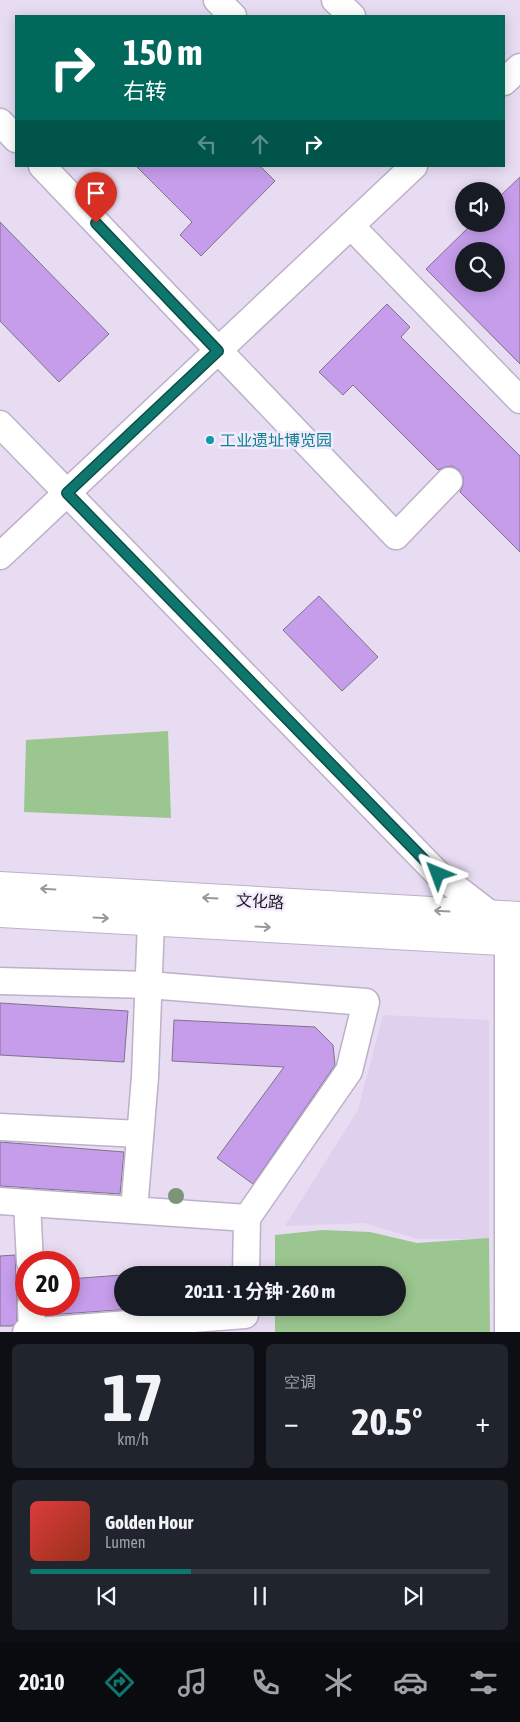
<!DOCTYPE html>
<html lang="zh">
<head>
<meta charset="utf-8">
<style>
	body { margin:0; font-family:"Asap Condensed","Noto Sans SC",sans-serif; background:#20242c; color:#f1f3f6; height:100vh; display:flex; flex-direction:column; font-size:19px; white-space:nowrap }
	* { box-sizing:border-box; margin:0 }
	p { font-size:16px; color:#9ea1a6 }
	.icon { flex:none; width:28px; height:28px; fill:none; stroke:currentColor; stroke-width:2; stroke-linecap:round; stroke-linejoin:round }
	.map { position:relative; height:1332px; overflow:hidden }
	.sheet { display:flex; flex-direction:column; gap:12px; padding:12px; background:#0d0f14; flex:1 }
	.sheet>* { flex:none }
	.top-card { position:absolute; left:15px; top:15px; width:490px; height:152px; border-radius:0px; box-shadow:0 2px 12px #0003; background:#00695c; color:#fff; overflow:hidden }
	.fabs { position:absolute; left:455px; top:182px; display:grid; gap:10px }
	.fabs a { display:grid; place-items:center; width:50px; height:50px; border-radius:50%; background:#171b24; box-shadow:0 2px 12px #0003; font-size:25px }
	.speed { position:absolute; left:15px; top:1251px; display:flex; gap:10px; font-size:25px; font-weight:700; text-align:center }
	.speed>* { display:grid; place-content:center; width:65px; height:65px; border-radius:50%; background:#171b24; box-shadow:0 2px 12px #0003; line-height:1 }
	.speed .limit { border:8px solid #d22; background:#fff; color:#111 }
	.pin { position:absolute; display:grid; place-items:center; width:42px; height:42px; color:#fff; margin:-51px -21px; border-radius:50% 50% 50% 0; rotate:-45deg; box-shadow:0 0 5px #0007 }
	.pin .icon { rotate:45deg }
	.me { position:absolute; width:55px; margin:-28px; rotate:316deg; stroke-linejoin:round; filter:drop-shadow(0 0 4px #0008) }
	.turn { display:flex; align-items:center; gap:18px; height:105px; padding:0 25px; font-size:22px }
	.turn .icon { width:65px; height:65px; stroke-width:2.5 }
	.turn b { display:block; font-size:35px; line-height:42px }
	.lanes { display:flex; align-items:center; height:48px; padding:0 25px; background:#0003; justify-content:center; gap:25px; direction:ltr }
	.lanes .off { opacity:.35 }
	.big { font-size:38px; font-weight:700; line-height:1.1 }
	.sheet .card { flex:1; display:flex; flex-direction:column; justify-content:center; gap:8px; min-width:0; padding:0 18px; border-radius:8px; background:#20242c }
	.sheet .dial { align-items:center; gap:0 }
	.dial b { font-size:65px; line-height:1 }
	.song { display:flex; align-items:center; gap:15px }
	.cover { width:60px; height:60px; border-radius:8px; background:linear-gradient(135deg,hsl(0 70% 55%),hsl(10 70% 35%)) }
	.played { height:5px; border-radius:2px; background:linear-gradient(90deg,#0f766e 35%,#363941 35%) }
	.keys { display:flex; justify-content:space-around; direction:ltr }
	.heat { display:flex; justify-content:space-between; align-items:center; font-size:28px; direction:ltr }
	.sheet .tiles { flex:1; display:grid; gap:12px; grid-template-columns:1fr 1fr }
	.card:last-child { grid-column:span 2 }
	.trip { position:absolute; left:114px; top:1266px; width:292px; height:50px; border-radius:25px; background:#171b24; box-shadow:0 2px 12px #0003; font-weight:700; line-height:50px; text-align:center }
	.tab-bar { display:flex; height:80px; justify-content:space-around; align-items:center; background:#090b0e; color:#9ea1a6 }
	.tab-bar .icon { width:35px; height:35px }
	.tab-bar .current { color:#0f766e }
	.tab-bar b { font-size:22px; color:#f1f3f6 }
	.map>svg:first-child { display:block }
	.built { fill:#dfd0ee }
	.green { fill:#9bc68f }
	.building { fill:#c59dea; stroke:#7e7389; fill-rule:evenodd }
	.lines { fill:none; stroke-linecap:round; stroke-linejoin:round }
	.minor-casing { stroke:#bcb1c8; stroke-width:29 }
	.major-casing { stroke:#bcb1c8; stroke-width:30 }
	.minor { stroke:#fff; stroke-width:26 }
	.major { stroke:#fff; stroke-width:28 }
	.tree { fill:#7c9477 }
	.oneway { stroke:#9a989c }
	.route-casing { stroke:#0a4d48; stroke-width:12 }
	.route { stroke:#0f766e; stroke-width:9 }
	.culture-dot { fill:#0f9aa8; stroke:#f3eafd; stroke-width:2 }
	.labels { text-anchor:middle; dominant-baseline:central; stroke-width:5; stroke-linejoin:round; paint-order:stroke }
	.culture-label { font-size:16px; fill:#0d838f; stroke:#f3eafd; text-anchor:start }
	.street-label { font-size:16px; fill:#1e1a22; stroke:#f3eafd }
</style>
</head>
<body>
<div class="map">
<svg width="520" height="1332" viewBox="0 0 520 1332">
	<rect width="100%" height="100%" fill="#e8dcf3"/>
	<polygon class="built" points="383,1015 489,1020 489,1239 418,1239 364,1223 285,1226 358,1110"/>
	<g class="green">
		<polygon points="168,731 171,818 24,812 26,740"/>
		<polygon points="323,1230 370,1232 417,1243 489,1238 490,1332 275,1332 275,1308 398,1308 398,1275 275,1275 275,1235"/>
	</g>
	<g class="building">
		<polygon points="136,166 260,166 275,181 201,256 180,235 192,222"/>
		<path d="M520 177V364L426 269 472 224H496V200ZM464 251H496V284H464Z"/>
		<polygon points="0,222 109,334 59,382 0,321"/>
		<polygon points="387,304 410,327 401,337 520,456 520,552 460,492 463,485 463,477 459,470 452,466 445,467 438,470 353,385 343,395 319,372"/>
		<polygon points="319,596 378,657 342,691 283,630"/>
		<polygon points="0,1003 128,1011 124,1062 0,1055"/>
		<polygon points="174,1020 315,1027 333,1045 335,1065 253,1184 217,1158 284,1067 172,1061"/>
		<polygon points="0,1142 124,1152 120,1194 0,1186"/>
		<polygon points="15,1255 17,1299 17,1321 12,1326 0,1326 0,1256"/>
		<polygon points="217,1268 218,1275 125,1275 141,1274"/>
		<polygon points="122,1275 122,1308 148,1308 46,1315 46,1305 69,1305 69,1279"/>
	</g>
	<g class="lines">
		<g class="minor-casing">
			<g id="minor">
				<polyline points="217,0 233,16"/>
				<polyline points="335,0 352,16"/>
				<polyline points="504,82 520,67"/>
				<polyline points="0,122 16,139"/>
				<polyline points="42,166 396,536 449,481"/>
				<polyline points="351,226 520,400"/>
				<polyline points="0,424 438,874 490,914"/>
				<polyline points="0,556 414,166"/>
				<polyline points="0,981 148,985 366,1002 349,1071 247,1218"/>
				<polyline points="0,1127 140,1134"/>
				<polyline points="0,1201 247,1218 246,1275"/>
				<polyline points="27,1203 30,1262"/>
				<polyline points="134,1210 145,1077 151,921"/>
				<polyline points="31,1305 32,1332"/>
				<polyline points="26,1332 245,1315 245,1308"/>
				<polyline points="508,1332 508,920"/>
			</g>
		</g>
		<g class="major-casing">
			<g id="major">
				<polyline points="0,886 520,916"/>
				<polyline points="0,913 520,942"/>
			</g>
		</g>
		<use href="#minor" class="minor"/>
		<use href="#major" class="major"/>
	</g>
	<circle class="tree" cx="176" cy="1196" r="8"/>
	<defs><path id="oneway-shaft" d="M-6 0H5M1.5-3L5.5 0L1.5 3" fill="none" stroke-width="1.6" stroke-linecap="round" stroke-linejoin="round" transform="scale(1.25)"/></defs>
	<g class="oneway">
		<use href="#oneway-shaft" transform="translate(48 889) rotate(-177)"/>
		<use href="#oneway-shaft" transform="translate(210 898) rotate(-177)"/>
		<use href="#oneway-shaft" transform="translate(442 911) rotate(-177)"/>
		<use href="#oneway-shaft" transform="translate(101 918) rotate(3)"/>
		<use href="#oneway-shaft" transform="translate(263 927) rotate(3)"/>
	</g>
	<g class="lines">
		<g class="route-casing">
			<polyline id="route" points="96,223 218,351 67,493 438,874"/>
		</g>
		<use href="#route" class="route"/>
	</g>
	<circle class="culture-dot" cx="210" cy="440" r="5"/>
	<g class="labels">
		<g class="culture-label">
			<text x="220" y="440">工业遗址博览园</text>
		</g>
		<g class="street-label">
			<text transform="translate(260 901) rotate(3)">文化路</text>
		</g>
	</g>
</svg>
<div class="fabs">
<a><svg class="icon" aria-label="sound" viewBox="0 0 24 24"><path d="M4 9h4l5-4v14l-5-4H4zM17 9q2 3 0 6"/></svg></a>
<a><svg class="icon" aria-label="search" viewBox="0 0 24 24"><circle cx="10" cy="10" r="6"/><path d="M15 15l6 6"/></svg></a>
</div>
<div class="speed"><div class="limit">20</div></div>
<div class="pin" style="left:96px;top:223px;background:#d93025"><svg class="icon" aria-label="arrive" viewBox="0 0 24 24"><path d="M6 21V4h12l-3 4 3 4H6"/></svg></div>
<svg class="me" style="left:438px;top:874px" viewBox="-20 -20 40 40"><path d="M0-17L14 15 0 8-14 15z" fill="#0f766e" stroke="#fff" stroke-width="4"/></svg>
<div class="trip">20:11 · 1 分钟 · 260 m</div>
<div class="top-card">
<div class="turn"><svg class="icon" aria-label="right" viewBox="0 0 24 24"><path d="M7 20v-9h11M14 6l5 5-5 5"/></svg><div><b>150 m</b>右转</div></div>
<div class="lanes"><svg class="icon off" aria-label="left" viewBox="0 0 24 24"><path d="M17 20v-9H6M10 6l-5 5 5 5"/></svg><svg class="icon off" aria-label="ahead" viewBox="0 0 24 24"><path d="M12 20V5M6 11l6-6 6 6"/></svg><svg class="icon" aria-label="right" viewBox="0 0 24 24"><path d="M7 20v-9h11M14 6l5 5-5 5"/></svg></div>
</div>
</div>
<section class="sheet">
<div class="tiles">
<div class="card dial"><b>17</b><p>km/h</p></div>
<div class="card"><p>空调</p>
<div class="heat"><a>−</a><b class="big">20.5°</b><a>+</a></div>
</div>
<div class="card">
<div class="song"><i class="cover"></i><div><b>Golden Hour</b><p>Lumen</p></div></div>
<div class="played"></div>
<div class="keys"><svg class="icon" aria-label="previous" viewBox="0 0 24 24"><path d="M18 5L8 12l10 7zM5 5v14"/></svg><svg class="icon" aria-label="pause" viewBox="0 0 24 24"><path d="M8 5v14M16 5v14"/></svg><svg class="icon" aria-label="next" viewBox="0 0 24 24"><path d="M6 5l10 7-10 7zM19 5v14"/></svg></div>
</div>
</div>
</section>
<nav class="tab-bar">
<b>20:10</b>
<svg class="icon current" aria-label="directions" viewBox="0 0 24 24"><path d="M12 3l9 9-9 9-9-9zM9 14v-3h6M13 9l2 2-2 2"/></svg>
<svg class="icon" aria-label="music" viewBox="0 0 24 24"><path d="M9 18V5l10-2v13"/><circle cx="6" cy="18" r="3"/><circle cx="16" cy="16" r="3"/></svg>
<svg class="icon" aria-label="phone" viewBox="0 0 24 24"><path d="M5 4h4l2 5-3 2q2 4 5 5l2-3 5 2v4C11 20 4 13 5 4z"/></svg>
<svg class="icon" aria-label="climate" viewBox="0 0 24 24"><path d="M12 3v18M4 7l16 10M4 17L20 7"/></svg>
<svg class="icon" aria-label="car" viewBox="0 0 24 24"><path d="M5 17H2v-5l4-1 3-4h7l3 4 3 1v5h-3M9 17h6M6 11h13"/><circle cx="7" cy="17" r="2"/><circle cx="17" cy="17" r="2"/></svg>
<svg class="icon" aria-label="filters" viewBox="0 0 24 24"><path d="M4 7h16M4 17h16"/><circle cx="9" cy="7" r="2"/><circle cx="15" cy="17" r="2"/></svg>
</nav>
</body>
</html>
